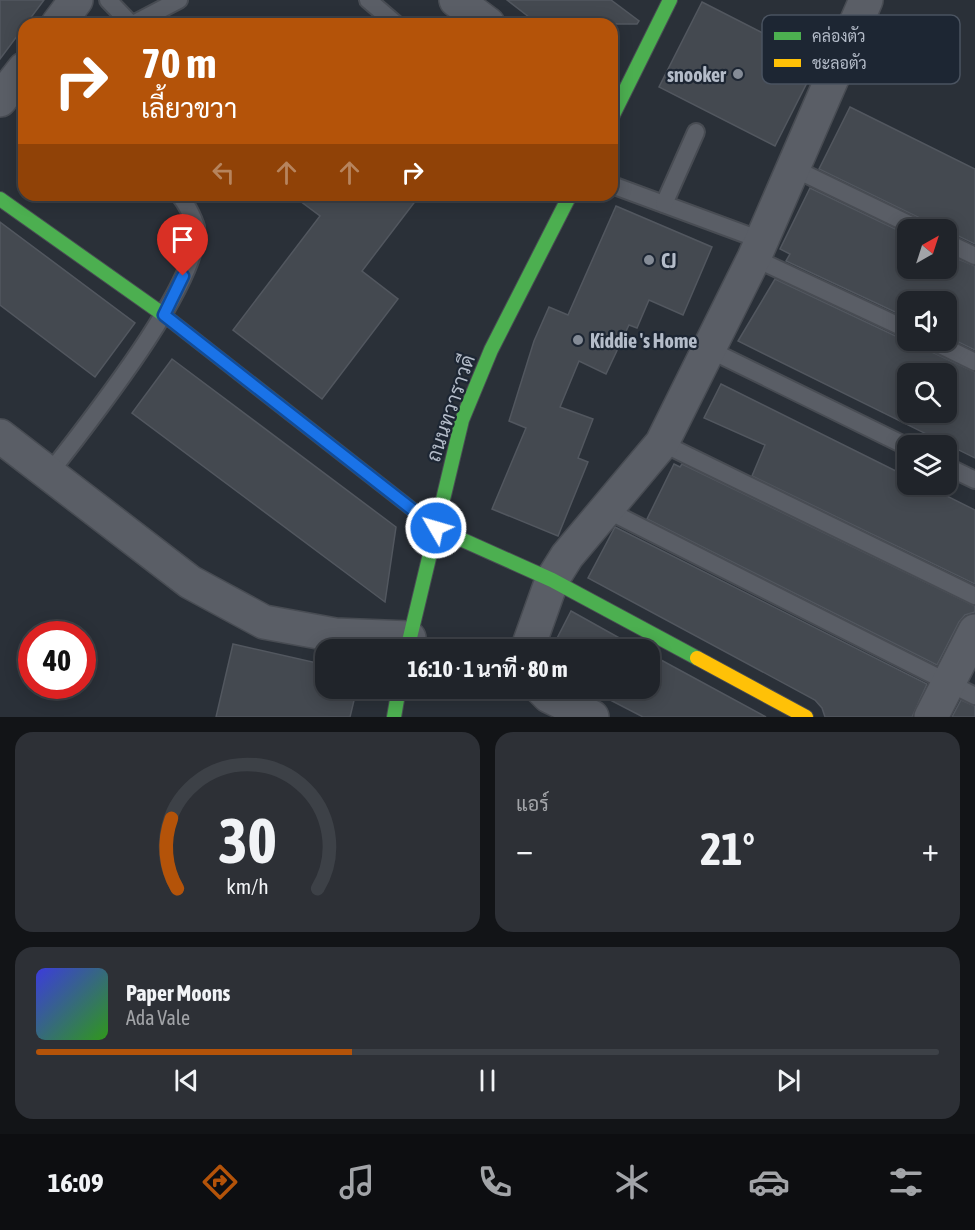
<!DOCTYPE html>
<html lang="th">
<head>
<meta charset="utf-8">
<style>
	body { margin:0; font-family:"Asap Condensed",Sarabun,sans-serif; background:#2d3036; color:#f1f3f6; height:100vh; display:flex; flex-direction:column; font-size:22px; white-space:nowrap }
	* { box-sizing:border-box; margin:0 }
	p { font-size:20px; color:#a2a4a8 }
	.icon { flex:none; width:33px; height:33px; fill:none; stroke:currentColor; stroke-width:2; stroke-linecap:round; stroke-linejoin:round }
	.map { position:relative; height:717px; overflow:hidden }
	.sheet { display:flex; flex-direction:column; gap:15px; padding:15px; background:#121417; flex:1 }
	.sheet>* { flex:none }
	.hud { position:absolute; left:18px; top:18px; width:600px; height:183px; border-radius:18px; box-shadow:0 3px 15px #0003,0 0 0 2px #3d4147; background:#b45309; color:#fff; overflow:hidden }
	.needle { width:39px; rotate:39deg }
	.tools { position:absolute; left:897px; top:219px; display:grid; gap:12px }
	.tools a { display:grid; place-items:center; width:60px; height:60px; border-radius:12px; background:#20242a; box-shadow:0 3px 15px #0003,0 0 0 2px #3d4147; font-size:30px }
	.speed { position:absolute; left:18px; top:621px; display:flex; gap:12px; font-size:30px; font-weight:700; text-align:center }
	.speed>* { display:grid; place-content:center; width:78px; height:78px; border-radius:50%; background:#20242a; box-shadow:0 3px 15px #0003,0 0 0 2px #3d4147; line-height:1 }
	.speed .limit { border:9px solid #d22; background:#fff; color:#111 }
	.pin { position:absolute; display:grid; place-items:center; width:51px; height:51px; color:#fff; margin:-62px -26px; border-radius:50% 50% 50% 0; rotate:-45deg; box-shadow:0 0 6px #0007 }
	.pin .icon { rotate:45deg }
	.me { position:absolute; width:66px; margin:-33px; rotate:308deg; stroke-linejoin:round; filter:drop-shadow(0 0 4px #0008) }
	.turn { display:flex; align-items:center; gap:21px; height:126px; padding:0 24px; font-size:27px }
	.turn .icon { width:78px; height:78px; stroke-width:2.5 }
	.turn b { display:block; font-size:42px; line-height:51px }
	.lanes { display:flex; align-items:center; height:57px; padding:0 24px; background:#0003; justify-content:center; gap:30px; direction:ltr }
	.lanes .off { opacity:.35 }
	.big { font-size:45px; font-weight:700; line-height:1.1 }
	.sheet .widget { flex:1; display:flex; flex-direction:column; justify-content:center; gap:9px; min-width:0; padding:0 21px; border-radius:18px; background:#2d3036 }
	.sheet .dial { align-items:center; gap:0 }
	.dial svg { height:156px; overflow:visible; fill:none; stroke:#3d4147; stroke-width:7; stroke-linecap:round; text-anchor:middle }
	.dial text { fill:#f1f3f6; stroke:none }
	.song { display:flex; align-items:center; gap:18px }
	.cover { width:72px; height:72px; border-radius:9px; background:linear-gradient(135deg,hsl(240 70% 55%),hsl(110 70% 35%)) }
	.played { height:6px; border-radius:3px; background:linear-gradient(90deg,#b45309 35%,#3d4147 35%) }
	.keys { display:flex; justify-content:space-around; direction:ltr }
	.heat { display:flex; justify-content:space-between; align-items:center; font-size:33px; direction:ltr }
	.sheet .tiles { flex:1; display:grid; gap:15px; grid-template-columns:1fr 1fr }
	.widget:last-child { grid-column:span 2 }
	.trip { position:absolute; left:315px; top:639px; width:345px; height:60px; border-radius:18px; background:#20242a; box-shadow:0 3px 15px #0003,0 0 0 2px #3d4147; font-weight:700; line-height:60px; text-align:center }
	.menu { display:flex; height:96px; justify-content:space-around; align-items:center; background:#0d0e11; color:#a2a4a8 }
	.menu .icon { width:42px; height:42px }
	.menu .current { color:#b45309 }
	.menu b { font-size:27px; color:#f1f3f6 }
	.map>svg:first-child { display:block }
	.building { fill:#444950; stroke:#52575f; stroke-width:1.5; fill-rule:evenodd }
	.lines { fill:none; stroke-linecap:round; stroke-linejoin:round }
	.lane-casing { stroke:#484c53; stroke-width:20 }
	.street-casing { stroke:#484c53; stroke-width:36 }
	.fast-casing { stroke:#484c53; stroke-width:16 }
	.slow-casing { stroke:#484c53; stroke-width:16 }
	.lane { stroke:#5a5e66; stroke-width:16 }
	.street { stroke:#5a5e66; stroke-width:33 }
	.fast { stroke:#4caf50; stroke-width:14 }
	.slow { stroke:#ffc107; stroke-width:14 }
	.route-casing { stroke:#114b97; stroke-width:15 }
	.route { stroke:#1a73e8; stroke-width:10 }
	.poi-dot { fill:#848b96; stroke:#1d2633; stroke-width:2 }
	.labels { text-anchor:middle; dominant-baseline:central; stroke-width:4.5; stroke-linejoin:round; paint-order:stroke }
	.poi-label { font-size:20px; font-weight:bold; fill:#b4bcc9; stroke:#1d2633; text-anchor:start }
	.street-label { font-size:20px; fill:#b4bcc9; stroke:#1d2633 }
	.key { fill:#1d2633; stroke:#4a5360; stroke-width:1.5 }
	.key-label { font-size:16px; fill:#b4bcc9 }
</style>
</head>
<body>
<div class="map">
<svg width="975" height="717" viewBox="0 0 975 717">
	<rect width="100%" height="100%" fill="#2a3038"/>
	<g class="building">
		<polygon points="0,0 44,0 0,59"/>
		<polygon points="507,0 611,0 639,21 637,24 538,24"/>
		<polygon points="702,2 818,61 775,146 659,87"/>
		<polygon points="850,107 975,169 975,244 946,230 931,230 926,221 819,169"/>
		<polygon points="810,188 908,235 908,268 946,268 946,254 975,266 975,350 946,336 946,302 908,302 908,318 786,261 790,254 780,249"/>
		<polygon points="292,195 420,195 362,271 398,299 322,399 233,330 320,216"/>
		<polygon points="616,206 712,247 683,315 649,300 637,328 629,325 606,374 579,361 560,407 593,419 578,458 588,462 558,536 492,509 526,428 509,421 534,341 549,307 568,315"/>
		<polygon points="0,222 135,323 95,377 0,305"/>
		<path d="M775 279 904 340H920L925 349 975 372V458L738 341ZM908 374H946V412H908Z"/>
		<polygon points="172,359 396,527 385,602 132,413"/>
		<polygon points="721,384 908,477 908,484 923,484 975,510 975,584 752,476 765,445 704,418"/>
		<polygon points="674,464 680,467 682,464 975,606 975,612 965,615 959,622 937,665 647,519"/>
		<polygon points="615,527 927,684 912,717 825,717 822,708 815,700 588,578"/>
		<polygon points="571,611 641,650 551,650"/>
		<polygon points="233,644 326,665 326,688 357,688 350,717 216,717"/>
		<polygon points="650,654 766,717 643,717 587,688 650,688"/>
		<polygon points="961,700 975,706 975,717 952,717"/>
	</g>
	<g class="lines">
		<g class="lane-casing">
			<g id="lane">
				<polyline points="108,0 131,24"/>
				<polyline points="368,0 395,23"/>
				<polyline points="133,24 179,0"/>
				<polyline points="793,168 921,230"/>
				<polyline points="612,185 761,240"/>
				<polyline points="664,204 696,132"/>
				<polyline points="946,242 975,256"/>
				<polyline points="754,258 908,330"/>
				<polyline points="930,340 975,362"/>
				<polyline points="710,350 908,447"/>
				<polyline points="662,443 975,596"/>
				<polyline points="946,466 975,480"/>
				<path d="M49 474C84 428 203 281 196 227 194 219 185 201 179 195"/>
				<polyline points="605,509 975,696"/>
			</g>
		</g>
		<g class="street-casing">
			<g id="street">
				<polyline points="456,0 488,24"/>
				<polyline points="58,24 76,0"/>
				<polyline points="0,100 24,69"/>
				<polyline points="0,436 190,582 264,622 335,635 409,638"/>
				<polyline points="527,650 552,580 567,556 662,443 754,258 866,0"/>
				<polyline points="541,688 549,696 592,717"/>
				<polyline points="931,717 975,631"/>
			</g>
		</g>
		<g class="fast-casing">
			<g id="fast">
				<polyline points="612,117 670,0"/>
				<polyline points="0,199 164,315 436,528 552,580 697,658"/>
				<polyline points="407,650 462,420 491,350 570,195"/>
				<polyline points="394,717 399,688"/>
			</g>
		</g>
		<g class="slow-casing">
			<polyline id="slow" points="697,658 806,717"/>
		</g>
		<use href="#lane" class="lane"/>
		<use href="#street" class="street"/>
		<use href="#fast" class="fast"/>
		<use href="#slow" class="slow"/>
	</g>
	<g class="lines">
		<g class="route-casing">
			<polyline id="route" points="183,276 164,315 436,528"/>
		</g>
		<use href="#route" class="route"/>
	</g>
	<g class="poi-dot">
		<circle cx="738" cy="74" r="6"/>
		<circle cx="649" cy="260" r="6"/>
		<circle cx="578" cy="340" r="6"/>
	</g>
	<g class="labels">
		<g class="poi-label">
			<text x="726" y="74" text-anchor="end">snooker</text>
			<text x="661" y="260">CJ</text>
			<text x="590" y="340">Kiddie 's Home</text>
		</g>
		<g class="street-label">
			<text transform="translate(450 408) rotate(-71)">ถนนทวาราวดี</text>
		</g>
	</g>
	<rect x="762" y="15" width="198" height="69" rx="9" class="key"/>
	<rect x="774" y="32" width="27" height="8" fill="#4caf50"/>
	<rect x="774" y="59" width="27" height="8" fill="#ffc107"/>
	<g class="key-label">
		<text x="812" y="42">คล่องตัว</text>
		<text x="812" y="69">ชะลอตัว</text>
	</g>
</svg>
<div class="tools">
<a><svg class="needle" viewBox="-14 -14 28 28"><path d="M0-13l5 13h-10z" fill="#e53935"/><path d="M0 13l5-13h-10z" fill="#a2a4a8"/></svg></a>
<a><svg class="icon" aria-label="sound" viewBox="0 0 24 24"><path d="M4 9h4l5-4v14l-5-4H4zM17 9q2 3 0 6"/></svg></a>
<a><svg class="icon" aria-label="search" viewBox="0 0 24 24"><circle cx="10" cy="10" r="6"/><path d="M15 15l6 6"/></svg></a>
<a><svg class="icon" aria-label="layers" viewBox="0 0 24 24"><path d="M12 4l9 5-9 5-9-5zM3 14l9 5 9-5"/></svg></a>
</div>
<div class="speed"><div class="limit">40</div></div>
<div class="pin" style="left:183px;top:276px;background:#d93025"><svg class="icon" aria-label="arrive" viewBox="0 0 24 24"><path d="M6 21V4h12l-3 4 3 4H6"/></svg></div>
<svg class="me" style="left:436px;top:528px" viewBox="-20 -20 40 40"><circle r="17" fill="#1a73e8" stroke="#fff" stroke-width="3"/><path d="M0-11L8 9 0 5-8 9z" fill="#fff"/></svg>
<div class="trip">16:10 · 1 นาที · 80 m</div>
<div class="hud">
<div class="turn"><svg class="icon" aria-label="right" viewBox="0 0 24 24"><path d="M7 20v-9h11M14 6l5 5-5 5"/></svg><div><b>70 m</b>เลี้ยวขวา</div></div>
<div class="lanes"><svg class="icon off" aria-label="left" viewBox="0 0 24 24"><path d="M17 20v-9H6M10 6l-5 5 5 5"/></svg><svg class="icon off" aria-label="ahead" viewBox="0 0 24 24"><path d="M12 20V5M6 11l6-6 6 6"/></svg><svg class="icon off" aria-label="ahead" viewBox="0 0 24 24"><path d="M12 20V5M6 11l6-6 6 6"/></svg><svg class="icon" aria-label="right" viewBox="0 0 24 24"><path d="M7 20v-9h11M14 6l5 5-5 5"/></svg></div>
</div>
</div>
<section class="sheet">
<div class="tiles">
<div class="widget dial"><svg viewBox="0 0 100 80">
<path d="M14 69A42 42 0 1 1 86 69"/>
<path d="M14 69A42 42 0 0 1 11 33" stroke="#b45309"/>
<text x="50" y="56" font-size="32" font-weight="700">30</text>
<text x="50" y="72" font-size="11">km/h</text>
</svg></div>
<div class="widget"><p>แอร์</p>
<div class="heat"><a>−</a><b class="big">21°</b><a>+</a></div>
</div>
<div class="widget">
<div class="song"><i class="cover"></i><div><b>Paper Moons</b><p>Ada Vale</p></div></div>
<div class="played"></div>
<div class="keys"><svg class="icon" aria-label="previous" viewBox="0 0 24 24"><path d="M18 5L8 12l10 7zM5 5v14"/></svg><svg class="icon" aria-label="pause" viewBox="0 0 24 24"><path d="M8 5v14M16 5v14"/></svg><svg class="icon" aria-label="next" viewBox="0 0 24 24"><path d="M6 5l10 7-10 7zM19 5v14"/></svg></div>
</div>
</div>
</section>
<nav class="menu">
<b>16:09</b>
<svg class="icon current" aria-label="directions" viewBox="0 0 24 24"><path d="M12 3l9 9-9 9-9-9zM9 14v-3h6M13 9l2 2-2 2"/></svg>
<svg class="icon" aria-label="music" viewBox="0 0 24 24"><path d="M9 18V5l10-2v13"/><circle cx="6" cy="18" r="3"/><circle cx="16" cy="16" r="3"/></svg>
<svg class="icon" aria-label="phone" viewBox="0 0 24 24"><path d="M5 4h4l2 5-3 2q2 4 5 5l2-3 5 2v4C11 20 4 13 5 4z"/></svg>
<svg class="icon" aria-label="climate" viewBox="0 0 24 24"><path d="M12 3v18M4 7l16 10M4 17L20 7"/></svg>
<svg class="icon" aria-label="car" viewBox="0 0 24 24"><path d="M5 17H2v-5l4-1 3-4h7l3 4 3 1v5h-3M9 17h6M6 11h13"/><circle cx="7" cy="17" r="2"/><circle cx="17" cy="17" r="2"/></svg>
<svg class="icon" aria-label="filters" viewBox="0 0 24 24"><path d="M4 7h16M4 17h16"/><circle cx="9" cy="7" r="2"/><circle cx="15" cy="17" r="2"/></svg>
</nav>
</body>
</html>
